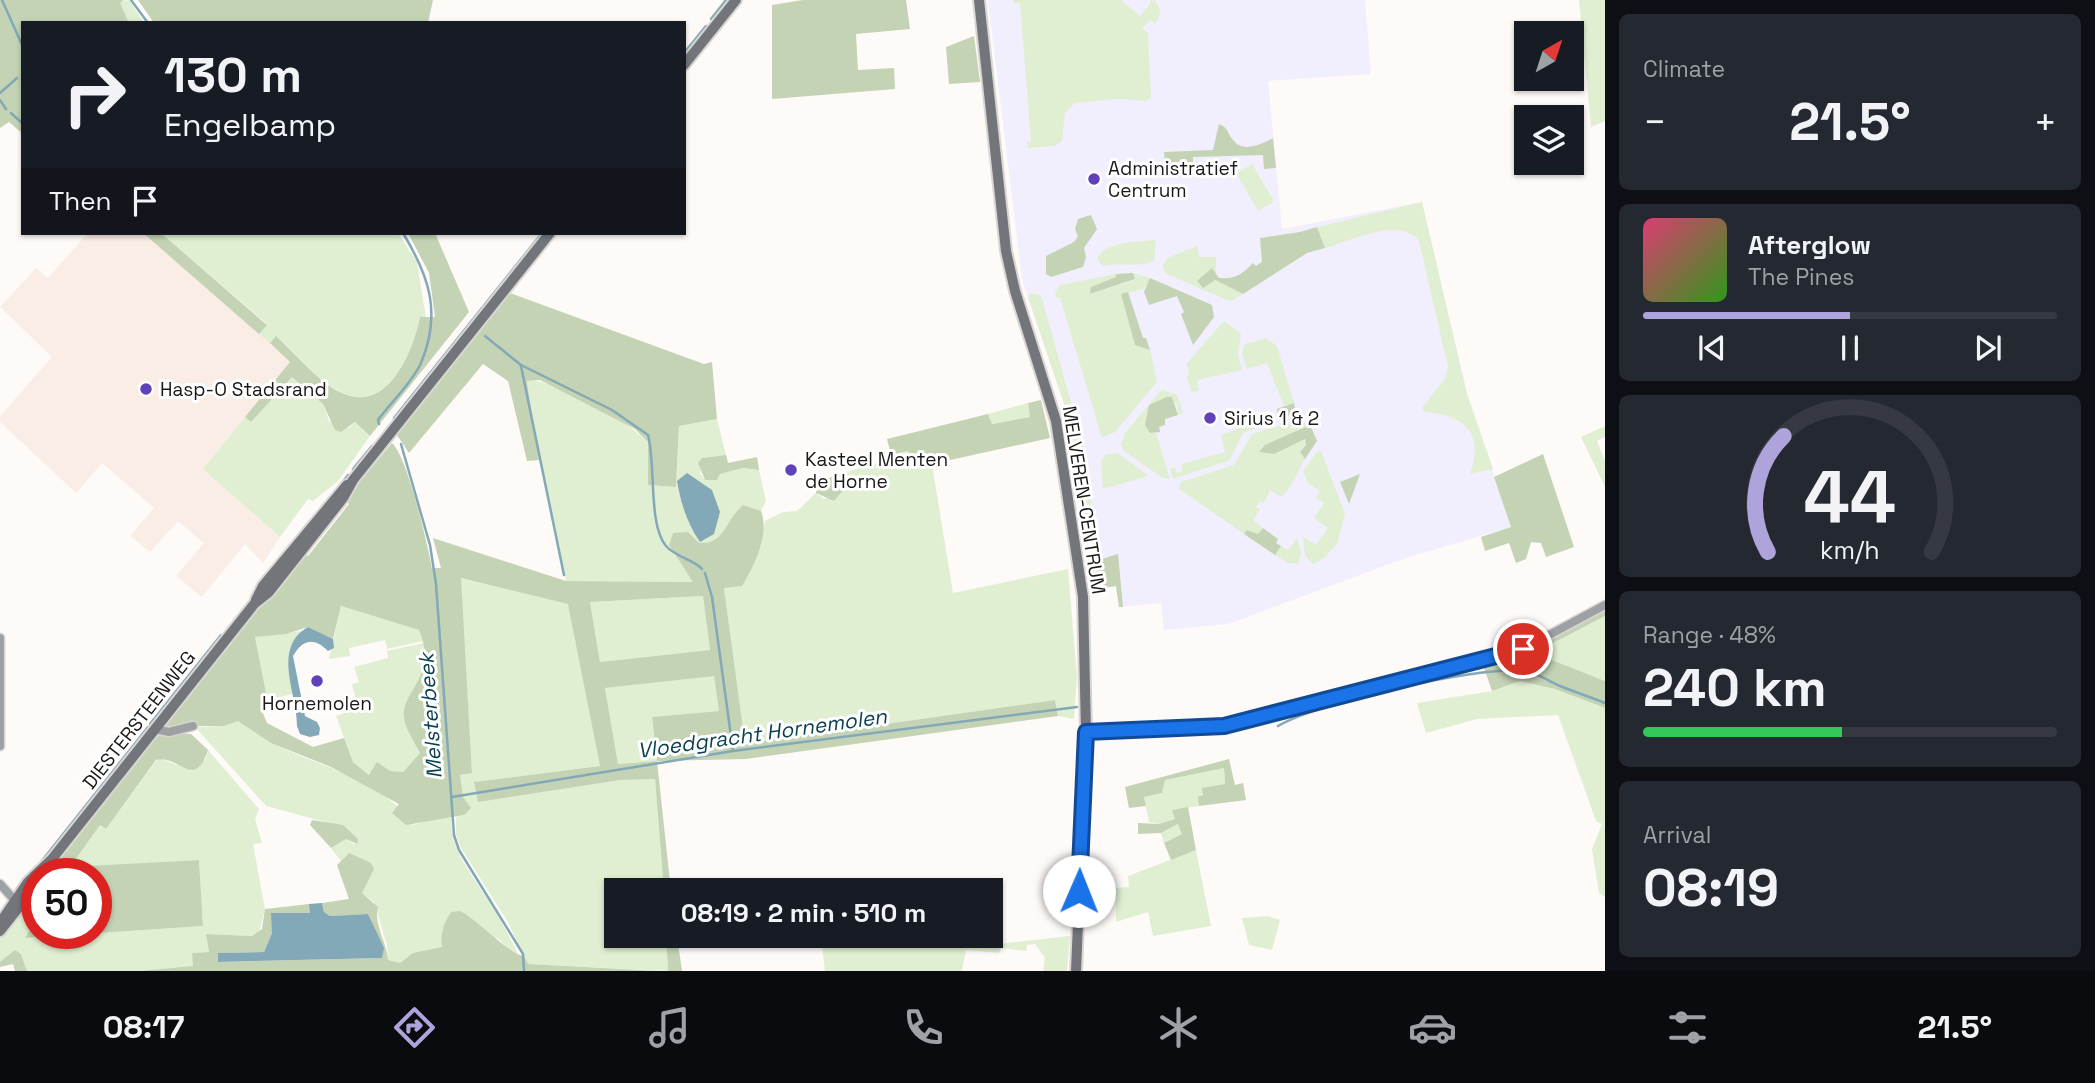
<!DOCTYPE html>
<html lang="en">
<head>
<meta charset="utf-8">
<style>
	body { margin:0; font-family:"Space Grotesk",sans-serif; background:#242831; color:#f1f3f6; height:100vh; display:flex; flex-direction:column; font-size:26px; white-space:nowrap }
	* { box-sizing:border-box; margin:0 }
	p { font-size:23px; color:#9ea1a6 }
	.icon { flex:none; width:38px; height:38px; fill:none; stroke:currentColor; stroke-width:2; stroke-linecap:round; stroke-linejoin:round }
	.map { position:relative; flex:1; overflow:hidden }
	.sheet { display:flex; flex-direction:column; gap:14px; padding:14px; background:#0d0f14; width:490px }
	.sheet>* { flex:none }
	.top-card { position:absolute; left:21px; top:21px; width:665px; height:214px; border-radius:0px; box-shadow:0 2px 5px #0004; background:#171b24; color:#f1f3f6; overflow:hidden }
	.needle { width:46px; rotate:39deg }
	.controls { position:absolute; left:1514px; top:21px; display:grid; gap:14px }
	.controls a { display:grid; place-items:center; width:70px; height:70px; border-radius:0px; background:#171b24; box-shadow:0 2px 5px #0004; font-size:35px }
	.speed { position:absolute; left:21px; top:858px; display:flex; gap:14px; font-size:35px; font-weight:700; text-align:center }
	.speed>* { display:grid; place-content:center; width:91px; height:91px; border-radius:50%; background:#171b24; box-shadow:0 2px 5px #0004; line-height:1 }
	.speed .limit { border:10px solid #d22; background:#fff; color:#111 }
	.pin { position:absolute; display:grid; place-items:center; width:60px; height:60px; color:#fff; margin:-30px; border:4px solid #fff; border-radius:50%; box-shadow:0 2px 7px #0007 }
	.me { position:absolute; width:77px; margin:-38px; rotate:1deg; stroke-linejoin:round; filter:drop-shadow(0 0 5px #0008) }
	.turn { display:flex; align-items:center; gap:24px; height:147px; padding:0 28px; font-size:32px }
	.turn .icon { width:91px; height:91px; stroke-width:2.5 }
	.turn b { display:block; font-size:49px; line-height:60px }
	.then { display:flex; align-items:center; height:66px; padding:0 28px; background:#0003; gap:14px; font-size:26px }
	.big { font-size:52px; font-weight:600; line-height:1.1 }
	.sheet .tile { flex:1; display:flex; flex-direction:column; justify-content:center; gap:10px; min-width:0; padding:0 24px; border-radius:10px; background:#242831 }
	.sheet .dial { align-items:center; gap:0 }
	.dial svg { height:182px; overflow:visible; fill:none; stroke:#363941; stroke-width:7; stroke-linecap:round; text-anchor:middle }
	.dial text { fill:#f1f3f6; stroke:none }
	.song { display:flex; align-items:center; gap:21px }
	.cover { width:84px; height:84px; border-radius:10px; background:linear-gradient(135deg,hsl(340 70% 55%),hsl(110 70% 35%)) }
	.played { height:7px; border-radius:4px; background:linear-gradient(90deg,#afa3db 50%,#363941 50%) }
	.keys { display:flex; justify-content:space-around; direction:ltr }
	.heat { display:flex; justify-content:space-between; align-items:center; font-size:38px; direction:ltr }
	.charge { height:10px; border-radius:5px; background:linear-gradient(90deg,#34c759 48%,#363941 0) }
	.trip { position:absolute; left:604px; top:878px; width:399px; height:70px; border-radius:0px; background:#171b24; box-shadow:0 2px 5px #0004; font-weight:600; line-height:70px; text-align:center }
	.dock { display:flex; height:112px; justify-content:space-around; align-items:center; background:#090b0e; color:#9ea1a6 }
	.dock .icon { width:49px; height:49px }
	.dock .active { color:#afa3db }
	.dock b { font-size:32px; color:#f1f3f6 }
	main { display:flex; flex:1; min-height:0 }
	.map>svg:first-child { display:block }
	.built { fill:#f9ede6 }
	.medical { fill:#f1effd }
	.green { fill:#e0efd2 }
	.forest { fill:#c3d3b4; fill-rule:evenodd }
	.water { fill:#83a8b7 }
	.lines { fill:none; stroke-linecap:round; stroke-linejoin:round }
	.stream { stroke:#83a8b7; stroke-width:2.5 }
	.minor-casing { stroke:#dad6d4; stroke-width:11 }
	.secondary-casing { stroke:#dad6d4; stroke-width:14 }
	.minor { stroke:#9ea1a4; stroke-width:8 }
	.secondary { stroke:#72767a; stroke-width:10 }
	.route-casing { stroke:#114b97; stroke-width:18 }
	.route { stroke:#1a73e8; stroke-width:12 }
	.poi-dot { fill:#5f41b9; stroke:#fff; stroke-width:2.5 }
	.labels { text-anchor:middle; dominant-baseline:central; stroke-width:6; stroke-linejoin:round; paint-order:stroke }
	.poi-label { font-size:19px; fill:#1b1817; stroke:#fff; text-anchor:start }
	.street-label { font-size:19px; fill:#1b1817; stroke:#fff }
	.water-label { font-size:21px; font-style:italic; fill:#0b4152; stroke:#fff }
</style>
</head>
<body>
<main>
<div class="map">
<svg width="1605" height="971" viewBox="0 0 1605 971">
	<rect width="100%" height="100%" fill="#fefaf8"/>
	<polygon class="built" points="88,233 143,233 291,361 203,469 280,537 263,563 245,544 202,597 176,576 204,543 178,521 150,552 130,536 154,508 102,463 76,493 0,422 0,416 52,357 0,307 36,268 48,278"/>
	<polygon class="medical" points="988,0 1365,0 1371,74 1268,81 1282,229 1422,202 1467,394 1511,527 1403,559 1228,624 1164,630 1161,603 1119,607 1116,586 1090,590 1080,486 1064,404 1022,279"/>
	<g class="green">
		<polygon points="129,0 144,23 129,23 119,2"/>
		<path d="M1013 0H1121L1140 16 1150 4V0L1155 1C1162 9 1161 16 1155 24L1150 20 1142 29 1148 33 1151 97 1146 101 1118 99 1075 103 1065 113 1062 141 1055 146 1028 148 1027 142H1031L1020 3H1014Z"/>
		<polygon points="1579,0 1605,0 1605,121 1591,127"/>
		<polygon points="1252,164 1274,201 1258,211 1236,173"/>
		<path d="M1422 202 1467 394 1493 469 1470 474C1485 433 1464 415 1425 412L1422 408 1446 377 1448 367 1419 241C1399 216 1351 241 1325 248L1317 227Z"/>
		<path d="M161 233H398L417 262 426 318H420C414 348 389 410 347 395 324 387 294 353 275 337L270 343 259 334 267 324Z"/>
		<path d="M1156 240 1154 261C1138 268 1120 262 1103 266L1097 259C1104 241 1139 242 1156 240Z"/>
		<polygon points="1197,246 1199,257 1216,257 1216,273 1212,269 1203,288 1214,280 1243,294 1231,301 1224,299 1165,273 1163,266 1167,258"/>
		<path d="M1133 273 1150 278C1147 293 1133 290 1122 295L1135 345 1150 350 1157 382 1115 432 1102 438 1060 298H1056L1055 292 1060 285 1116 274V277L1091 287V294L1135 280Z"/>
		<polygon points="1031,293 1040,295 1043,302 1084,449 1097,547 1087,547 1064,404 1028,297"/>
		<polygon points="1224,321 1241,334 1238,354 1242,370 1197,380 1199,391 1192,392 1186,376 1189,375 1187,363"/>
		<polygon points="1266,338 1277,346 1294,403 1284,406 1267,363 1247,369 1242,353 1245,344"/>
		<polygon points="292,377 323,404 329,421 349,428 355,422 370,436 338,481 313,501 308,499 280,537 203,469 245,417 251,421"/>
		<path d="M527 380C560 381 625 419 648 442V485L676 487 679 426 717 419 726 455 702 458 700 474 705 480H716L720 474 743 468 759 470 766 501 761 511 743 505C728 516 732 525 722 536 712 548 683 544 669 546L694 582 566 581 539 460Z"/>
		<polygon points="1162,390 1177,395 1183,413 1178,415 1177,403 1149,405 1145,425 1150,433 1156,433 1170,479 1163,478 1124,451 1121,445 1125,433 1158,394"/>
		<polygon points="1028,403 1030,417 991,424 988,414"/>
		<polygon points="1271,412 1273,418 1270,423 1243,433 1230,460 1173,479 1170,469 1175,467 1177,473 1182,472 1182,464 1225,452 1221,435 1238,429 1237,422"/>
		<path d="M1299 420 1310 425 1259 452 1274 454 1300 439 1307 442 1300 452 1305 459C1298 470 1291 490 1281 497L1270 490 1264 503 1260 501 1256 507 1260 510 1253 520 1263 528 1258 534 1247 530 1244 534 1179 489 1181 482 1234 465 1252 434Z"/>
		<polygon points="1605,426 1605,437 1597,441 1605,461 1605,487 1581,437"/>
		<polygon points="909,451 929,455 932,464 953,593 1068,569 1077,677 1074,719 1058,716 1055,700 744,744 724,587 742,586 759,549 765,521 783,512 797,511 816,493 824,499 845,488 840,474 876,463 878,458"/>
		<polygon points="1321,451 1345,514 1337,544 1324,558 1313,564 1305,556 1303,537 1316,545 1328,528 1314,518 1324,503 1316,498 1320,491 1308,483 1303,471 1317,452"/>
		<polygon points="1117,453 1120,455 1149,476 1103,489 1101,461 1106,454"/>
		<polygon points="1297,538 1301,555 1298,564 1288,563 1275,555 1281,546 1288,550"/>
		<polygon points="460,578 569,604 600,766 475,782 655,779 664,891 616,891 616,936 666,936 668,971 527,964 508,922 461,848 456,835 456,817 464,815 460,775 472,773"/>
		<polygon points="703,596 710,650 600,662 590,602"/>
		<polygon points="341,606 419,630 424,641 387,649 385,640 349,648 350,656 329,659"/>
		<polygon points="1605,616 1605,681 1533,653"/>
		<path d="M301 631C287 655 286 667 298 692L264 702 266 693 255 637Z"/>
		<polygon points="424,643 423,675 406,704 404,719 420,753 403,772 370,775 353,762 336,716 358,708 352,684 359,682 354,667 388,658 387,651"/>
		<polygon points="714,675 719,711 652,717 657,761 618,764 605,688"/>
		<polygon points="1520,681 1555,689 1605,708 1605,897 1599,893 1592,849 1602,824 1596,821 1558,715 1477,719 1426,733 1417,703 1492,691"/>
		<path d="M238 721C251 727 261 738 274 744 322 768 383 779 413 825L435 818H451C451 851 469 870 486 897 499 916 509 936 519 956L513 955 498 938 413 953 400 963 388 960 387 945 374 902 362 893 349 853 341 861 331 848 346 839 355 845 358 839 329 823 266 806 195 727 224 726Z"/>
		<polygon points="208,750 259,809 255,819 262,843 253,844 265,909 259,933 252,936 206,934 209,952 192,953 194,966 139,971 27,971 21,954 0,962 0,938 37,892 37,919 26,938 203,926 199,860 69,868 100,825 106,829 156,761 160,758 177,765 205,760"/>
		<polygon points="1224,767 1225,784 1198,796 1199,806 1173,810 1175,819 1159,824 1149,822 1144,797 1162,793 1165,780"/>
		<polygon points="1179,824 1182,834 1164,843 1161,833"/>
		<polygon points="1196,850 1211,926 1153,936 1148,912 1116,922 1116,888 1129,887 1128,876"/>
		<polygon points="967,884 967,891 901,891"/>
		<polygon points="996,912 999,944 1070,936 1067,971 1043,971 1045,958 1035,944 1027,945 1026,951 1001,948 999,953 966,950 962,971 825,971 821,936 990,936 991,913"/>
		<polygon points="1267,916 1280,920 1272,950 1249,945 1242,918"/>
	</g>
	<g class="forest">
		<polygon points="0,0 124,0 120,3 129,23 23,23 23,134 9,122 0,128"/>
		<polygon points="138,0 433,0 428,23 154,23"/>
		<polygon points="803,0 906,0 910,29 856,34 858,70 894,68 895,89 772,99 772,5"/>
		<polygon points="974,36 980,82 949,84 946,47"/>
		<path d="M1219 124C1229 128 1227 134 1234 141 1243 153 1263 144 1273 138L1276 168 1264 169 1263 155 1193 157V178L1166 175 1164 152 1213 150Z"/>
		<polygon points="1091,215 1097,229 1084,248 1086,257 1083,267 1051,277 1046,274 1046,256 1074,242 1078,236 1075,229 1078,219"/>
		<path d="M1317 227 1325 248 1307 253 1243 294 1215 280 1203 288 1197 281 1212 268 1219 278C1236 279 1241 275 1253 263L1256 266 1262 262 1260 238 1300 232Z"/>
		<polygon points="143,233 161,233 267,325 259,334"/>
		<path d="M408 233H435L469 312 370 436 355 422 341 432 335 430 323 404 292 377 251 422 245 417 290 362 270 343 276 336C294 353 324 388 347 395 390 410 414 348 420 317H435L429 273Z"/>
		<polygon points="1133,273 1135,279 1090,294 1091,287 1116,277 1116,274"/>
		<polygon points="1150,278 1212,305 1214,317 1193,345 1181,314 1184,312 1177,296 1149,305 1144,292"/>
		<polygon points="1128,292 1143,338 1146,338 1150,350 1135,345 1121,294"/>
		<polygon points="510,293 704,364 712,362 717,419 679,426 676,487 648,485 648,442 635,429 540,380 527,381 539,460 527,461 508,381 483,364 409,453 397,435"/>
		<polygon points="1167,397 1172,397 1178,415 1165,419 1165,425 1159,427 1160,432 1150,433 1145,425 1149,405"/>
		<polygon points="1041,400 1050,438 932,464 929,455 912,459 908,451 891,455 887,439 988,414 992,424 1030,417 1028,403"/>
		<polygon points="1294,403 1296,414 1278,418 1277,409"/>
		<polygon points="1310,425 1317,441 1305,459 1300,452 1306,445 1305,439 1274,454 1259,452 1265,445"/>
		<path d="M392 443C408 458 427 543 432 568H441L433 538 566 581 693 582 669 545 673 533 688 532 699 543C726 545 725 519 743 505L761 511C770 534 754 566 742 586L724 588 745 744 1055 700 1058 716 746 759 657 761 671 891H664L655 779 620 780 478 802 474 782 600 766 568 604 461 578 472 773 460 775 463 797 471 808 464 815 406 825 392 813 399 804 331 767 271 743 238 721 224 726H163L303 553 308 556 349 504 345 500ZM703 596 710 650 600 662 590 602ZM341 606 419 630C439 677 401 690 404 718 405 728 415 743 420 753L403 772 390 771 377 762 369 775 353 762 344 738 313 747 267 723 262 711 266 693 255 637 286 634 308 627 333 639ZM714 676 719 711 652 717 657 761 618 764 605 688Z"/>
		<polygon points="1543,454 1574,547 1546,557 1541,543 1531,542 1526,559 1516,563 1509,543 1485,551 1481,537 1511,527 1494,477"/>
		<polygon points="726,455 728,463 757,457 759,470 743,468 720,474 717,480 705,480 698,463 702,458"/>
		<polygon points="840,474 845,488 834,501 816,493 817,482"/>
		<polygon points="1360,474 1349,504 1340,482"/>
		<polygon points="1263,528 1278,539 1276,543 1281,546 1275,555 1244,534 1247,530 1258,534"/>
		<polygon points="1118,554 1123,607 1119,607 1116,586 1090,590 1092,562"/>
		<polygon points="1605,610 1605,616 1534,653 1605,681 1605,708 1555,689 1520,681 1492,691 1484,668 1524,659 1526,651"/>
		<path d="M176 733 191 734 208 750C194 792 178 753 156 760L106 829 100 825 70 867 199 860 203 926 25 938 37 919V933H96V873H55L50 870 152 739 161 734Z"/>
		<polygon points="1229,759 1235,785 1243,783 1246,800 1199,806 1198,796 1203,795 1202,788 1225,784 1224,768 1165,780 1162,793 1144,797 1146,806 1129,808 1125,787"/>
		<polygon points="1188,807 1196,850 1171,860 1164,843 1182,834 1178,824 1161,833 1138,834 1138,823 1159,824 1175,819 1172,810"/>
		<polygon points="312,820 343,825 358,839 357,844 346,839 331,848 310,825"/>
		<path d="M349 853 371 863 374 869 362 893 378 907C373 923 387 943 388 960L400 963 413 953 442 947C440 933 444 923 451 912L460 911C478 920 510 955 524 956L528 964 659 971H139L193 966 192 953 209 952 206 934 252 936 262 929 265 909 309 904 311 913 272 933 264 952 218 953V962L382 958 368 914 330 916 324 912 322 903 349 899 337 865Z"/>
		<polygon points="666,936 677,936 682,971 668,971"/>
		<polygon points="15,950 21,954 27,971 15,971 13,964 0,967 0,962"/>
	</g>
	<g class="water">
		<path d="M687 473 712 490 720 512 714 534 700 542C687 523 681 504 677 481Z"/>
		<path d="M308 627 333 639 334 648 328 651C314 637 303 639 293 656L305 716 317 722 320 728 319 735 310 737 300 734 297 726C298 695 271 648 308 627Z"/>
		<polygon points="322,903 324,912 330,916 368,914 384,948 382,958 218,962 218,953 264,952 272,933 271,913 310,913 309,904"/>
	</g>
	<g class="lines">
		<g class="stream">
			<polyline points="2,0 23,47"/>
			<polyline points="131,0 148,23"/>
			<polyline points="711,19 726,0"/>
			<polyline points="684,53 706,26"/>
			<polyline points="0,93 17,78"/>
			<polyline points="0,100 6,109"/>
			<polyline points="11,113 23,124"/>
			<path d="M485 336 521 365 612 410 648 435C656 464 648 525 666 546 677 558 693 559 702 569"/>
			<polyline points="521,366 564,575"/>
			<polyline points="394,418 542,233"/>
			<path d="M379 424 378 420C391 402 412 383 421 363 442 313 429 276 403 233"/>
			<polyline points="401,444 430,545 436,584 454,835 459,850 523,954 524,971"/>
			<polyline points="353,469 372,446"/>
			<polyline points="342,483 348,475"/>
			<polyline points="705,573 712,597 733,751"/>
			<polyline points="150,724 221,635"/>
			<path d="M1278 726C1319 702 1472 668 1521 670 1536 671 1547 681 1560 686 1575 692 1590 697 1605 703"/>
			<polyline points="452,797 733,751 1077,707"/>
			<polyline points="41,862 148,727"/>
		</g>
		<g class="minor-casing">
			<g id="minor">
				<polyline points="0,638 0,746"/>
				<polyline points="155,729 169,732 193,726"/>
				<polyline points="1086,732 1224,726 1506,655 1523,649 1605,605"/>
				<polyline points="0,884 18,904"/>
			</g>
		</g>
		<g class="secondary-casing">
			<g id="secondary">
				<polyline points="979,0 1006,251 1015,291 1056,421 1083,597 1086,732 1076,971"/>
				<polyline points="684,65 736,0"/>
				<polyline points="256,600 263,586 347,485"/>
				<polyline points="0,923 28,882 52,859 255,603 269,592 343,498 353,480 550,233"/>
				<polyline points="0,931 37,884"/>
			</g>
		</g>
		<use href="#minor" class="minor"/>
		<use href="#secondary" class="secondary"/>
	</g>
	<g class="lines">
		<g class="route-casing">
			<polyline id="route" points="1079,891 1086,732 1224,726 1523,649"/>
		</g>
		<use href="#route" class="route"/>
	</g>
	<g class="poi-dot">
		<circle cx="1094" cy="179" r="7"/>
		<circle cx="146" cy="389" r="7"/>
		<circle cx="1210" cy="418" r="7"/>
		<circle cx="791" cy="470" r="7"/>
		<circle cx="317" cy="681" r="7"/>
	</g>
	<g class="labels">
		<g class="poi-label">
			<text x="1108" y="168">Administratief<tspan x="1108" dy="22">Centrum</tspan></text>
			<text x="160" y="389">Hasp-O Stadsrand</text>
			<text x="1224" y="418">Sirius 1 &amp; 2</text>
			<text x="805" y="459">Kasteel Menten<tspan x="805" dy="22">de Horne</tspan></text>
			<text x="317" y="703" text-anchor="middle">Hornemolen</text>
		</g>
		<g class="street-label">
			<text transform="translate(1084 500) rotate(81)">MELVEREN-CENTRUM</text>
			<text transform="translate(139 720) rotate(-52)">DIESTERSTEENWEG</text>
		</g>
		<g class="water-label">
			<text transform="translate(430 716) rotate(-94)">Melsterbeek</text>
			<text transform="translate(762 733) rotate(-8)">Vloedgracht Hornemolen</text>
		</g>
	</g>
</svg>
<div class="controls">
<a><svg class="needle" viewBox="-14 -14 28 28"><path d="M0-13l5 13h-10z" fill="#e53935"/><path d="M0 13l5-13h-10z" fill="#9ea1a6"/></svg></a>
<a><svg class="icon" aria-label="layers" viewBox="0 0 24 24"><path d="M12 4l9 5-9 5-9-5zM3 14l9 5 9-5"/></svg></a>
</div>
<div class="speed"><div class="limit">50</div></div>
<div class="pin" style="left:1523px;top:649px;background:#d93025"><svg class="icon" aria-label="arrive" viewBox="0 0 24 24"><path d="M6 21V4h12l-3 4 3 4H6"/></svg></div>
<svg class="me" style="left:1079px;top:891px" viewBox="-20 -20 40 40"><circle r="19" fill="#fff"/><path d="M0-13L10 11 0 6-10 11z" fill="#1a73e8"/></svg>
<div class="trip">08:19 · 2 min · 510 m</div>
<div class="top-card">
<div class="turn"><svg class="icon" aria-label="right" viewBox="0 0 24 24"><path d="M7 20v-9h11M14 6l5 5-5 5"/></svg><div><b>130 m</b>Engelbamp</div></div>
<div class="then">Then<svg class="icon" aria-label="arrive" viewBox="0 0 24 24"><path d="M6 21V4h12l-3 4 3 4H6"/></svg></div>
</div>
</div>
<section class="sheet">
<div class="tile"><p>Climate</p>
<div class="heat"><a>−</a><b class="big">21.5°</b><a>+</a></div>
</div>
<div class="tile">
<div class="song"><i class="cover"></i><div><b>Afterglow</b><p>The Pines</p></div></div>
<div class="played"></div>
<div class="keys"><svg class="icon" aria-label="previous" viewBox="0 0 24 24"><path d="M18 5L8 12l10 7zM5 5v14"/></svg><svg class="icon" aria-label="pause" viewBox="0 0 24 24"><path d="M8 5v14M16 5v14"/></svg><svg class="icon" aria-label="next" viewBox="0 0 24 24"><path d="M6 5l10 7-10 7zM19 5v14"/></svg></div>
</div>
<div class="tile dial"><svg viewBox="0 0 100 80">
<path d="M14 69A42 42 0 1 1 86 69"/>
<path d="M14 69A42 42 0 0 1 21 18" stroke="#afa3db"/>
<text x="50" y="56" font-size="32" font-weight="700">44</text>
<text x="50" y="72" font-size="11">km/h</text>
</svg></div>
<div class="tile"><p>Range · 48%</p><b class="big">240 km</b><div class="charge"></div></div>
<div class="tile"><p>Arrival</p><b class="big">08:19</b></div>
</section>
</main>
<nav class="dock">
<b>08:17</b>
<svg class="icon active" aria-label="directions" viewBox="0 0 24 24"><path d="M12 3l9 9-9 9-9-9zM9 14v-3h6M13 9l2 2-2 2"/></svg>
<svg class="icon" aria-label="music" viewBox="0 0 24 24"><path d="M9 18V5l10-2v13"/><circle cx="6" cy="18" r="3"/><circle cx="16" cy="16" r="3"/></svg>
<svg class="icon" aria-label="phone" viewBox="0 0 24 24"><path d="M5 4h4l2 5-3 2q2 4 5 5l2-3 5 2v4C11 20 4 13 5 4z"/></svg>
<svg class="icon" aria-label="climate" viewBox="0 0 24 24"><path d="M12 3v18M4 7l16 10M4 17L20 7"/></svg>
<svg class="icon" aria-label="car" viewBox="0 0 24 24"><path d="M5 17H2v-5l4-1 3-4h7l3 4 3 1v5h-3M9 17h6M6 11h13"/><circle cx="7" cy="17" r="2"/><circle cx="17" cy="17" r="2"/></svg>
<svg class="icon" aria-label="filters" viewBox="0 0 24 24"><path d="M4 7h16M4 17h16"/><circle cx="9" cy="7" r="2"/><circle cx="15" cy="17" r="2"/></svg>
<b>21.5°</b>
</nav>
</body>
</html>
